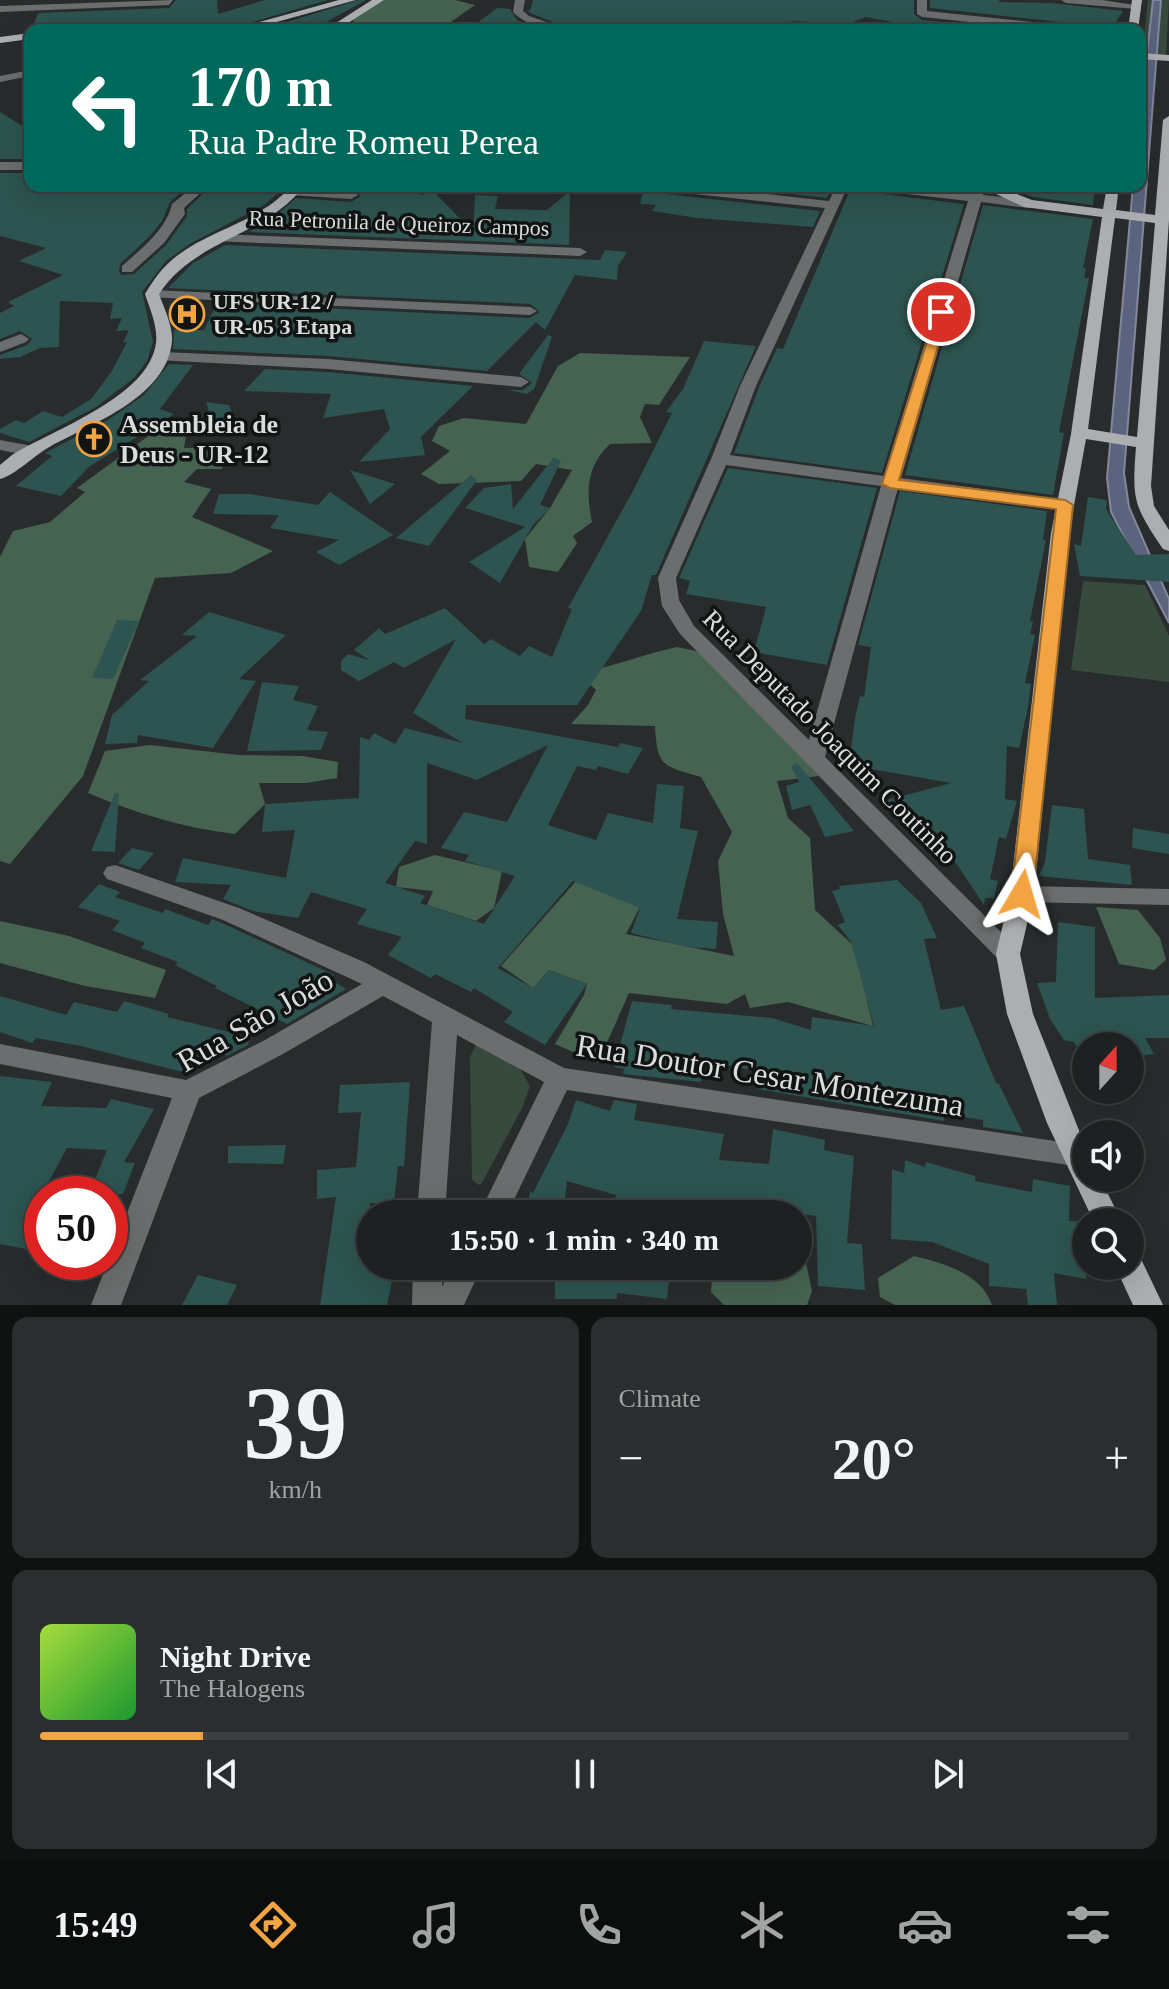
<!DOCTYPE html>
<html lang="en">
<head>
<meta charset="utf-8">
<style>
	body { margin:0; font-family:"Times New Roman",serif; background:#2b2e2e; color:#f1f3f6; height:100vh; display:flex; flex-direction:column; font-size:30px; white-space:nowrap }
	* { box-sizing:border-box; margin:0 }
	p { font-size:26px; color:#a1a3a5 }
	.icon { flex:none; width:44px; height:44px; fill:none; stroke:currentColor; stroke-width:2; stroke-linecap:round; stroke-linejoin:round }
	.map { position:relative; height:1305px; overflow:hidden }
	.sheet { display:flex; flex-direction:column; gap:12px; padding:12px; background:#101212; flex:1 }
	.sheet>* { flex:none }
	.hud { position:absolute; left:24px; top:24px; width:1122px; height:168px; border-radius:16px; box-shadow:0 8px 32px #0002,0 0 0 2px #3c3e3f; background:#00695c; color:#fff; overflow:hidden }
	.needle { width:52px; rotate:21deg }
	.buttons { position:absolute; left:1072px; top:1032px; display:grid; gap:16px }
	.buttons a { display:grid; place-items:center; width:72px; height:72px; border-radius:50%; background:#1e2121; box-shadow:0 8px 32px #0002,0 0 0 2px #3c3e3f; font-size:40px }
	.speed { position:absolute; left:24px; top:1176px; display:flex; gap:16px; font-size:40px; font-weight:700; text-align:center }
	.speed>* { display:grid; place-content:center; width:104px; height:104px; border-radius:50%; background:#1e2121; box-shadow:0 8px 32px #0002,0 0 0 2px #3c3e3f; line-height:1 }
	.speed .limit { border:12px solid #d22; background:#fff; color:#111 }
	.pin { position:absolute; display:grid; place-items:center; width:68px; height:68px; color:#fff; margin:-34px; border:4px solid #fff; border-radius:50%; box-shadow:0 2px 8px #0007 }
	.me { position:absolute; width:88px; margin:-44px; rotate:7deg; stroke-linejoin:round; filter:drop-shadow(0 0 6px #0008) }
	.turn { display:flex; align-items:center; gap:28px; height:168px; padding:0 32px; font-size:36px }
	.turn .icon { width:104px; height:104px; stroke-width:2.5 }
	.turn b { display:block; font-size:56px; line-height:68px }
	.big { font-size:60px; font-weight:700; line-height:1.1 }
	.sheet .widget { flex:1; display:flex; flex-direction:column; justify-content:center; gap:12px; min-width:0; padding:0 28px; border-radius:16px; background:#2b2e2e }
	.sheet .dial { align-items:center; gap:0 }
	.dial b { font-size:104px; line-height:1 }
	.song { display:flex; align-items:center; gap:24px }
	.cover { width:96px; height:96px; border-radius:12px; background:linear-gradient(135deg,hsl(80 70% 55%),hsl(130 70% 35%)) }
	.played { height:8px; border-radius:4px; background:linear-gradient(90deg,#f3a442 15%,#3c3e3f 15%) }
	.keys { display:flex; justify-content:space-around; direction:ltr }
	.heat { display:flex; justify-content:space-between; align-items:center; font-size:44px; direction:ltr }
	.sheet .tiles { flex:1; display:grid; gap:12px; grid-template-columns:1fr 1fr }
	.widget:last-child { grid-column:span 2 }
	.trip { position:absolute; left:356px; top:1200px; width:456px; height:80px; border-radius:40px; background:#1e2121; box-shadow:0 8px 32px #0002,0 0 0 2px #3c3e3f; font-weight:700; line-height:80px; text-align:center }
	.tab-bar { display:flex; height:128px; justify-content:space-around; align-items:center; background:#0c0d0d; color:#a1a3a5 }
	.tab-bar .icon { width:56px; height:56px }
	.tab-bar .current { color:#f3a442 }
	.tab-bar b { font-size:36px; color:#f1f3f6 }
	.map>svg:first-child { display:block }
	.green { fill:#38493e }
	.forest { fill:#466351 }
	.water { fill:#5c637f; stroke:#82879b; stroke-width:2 }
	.building { fill:#2d5450; fill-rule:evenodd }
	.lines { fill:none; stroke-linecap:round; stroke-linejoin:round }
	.minor { fill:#6c6d6e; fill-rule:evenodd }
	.major { fill:#acafb1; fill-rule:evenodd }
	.route { fill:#f3a442; stroke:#9e6b2b; stroke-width:2 }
	.labels { text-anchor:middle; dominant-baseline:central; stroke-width:7; stroke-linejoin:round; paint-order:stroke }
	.far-street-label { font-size:22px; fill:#dadcdd; stroke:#121414 }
	.far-poi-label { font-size:22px; font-weight:bold; fill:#dadcdd; stroke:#121414; text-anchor:start }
	.poi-label { font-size:26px; font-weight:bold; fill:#dadcdd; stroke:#121414; text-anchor:start }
	.street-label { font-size:26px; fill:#dadcdd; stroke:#121414 }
	.near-street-label { font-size:32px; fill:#dadcdd; stroke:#121414 }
</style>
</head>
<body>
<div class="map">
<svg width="1169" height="1305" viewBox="0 0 1169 1305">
	<rect width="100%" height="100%" fill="#282c2c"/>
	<g class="green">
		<polygon points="1148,0 1169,0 1166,57 1147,55 1143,49"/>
		<polygon points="1083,581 1145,585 1169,636 1169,682 1071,670"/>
		<polygon points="476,1045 517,1063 530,1086 522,1108 482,1183 479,1185 472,1180 470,1057"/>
	</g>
	<g class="forest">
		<polygon points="384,0 455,0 475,5 448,24 451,30 354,30 353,18"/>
		<polygon points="903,21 894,30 746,30 794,22 847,26"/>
		<path d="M580 353 690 357 659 405 645 404 640 417 652 443 610 444C586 467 586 491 592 522L573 536 577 543 558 572 529 567 525 539 550 508 572 470 536 464 521 481 439 484 421 474 450 451 432 441 439 426 464 418 526 424 558 366Z"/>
		<polygon points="187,429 184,448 226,447 222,469 197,469 184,482 211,489 192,517 273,551 231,573 155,578 83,776 10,864 0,861 0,557 13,531 50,522 85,492 77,488 151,434"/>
		<path d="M677 647 701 652 819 776 777 781 788 818 810 838 815 910 854 946 873 1026 788 1002 750 1008 745 994 727 1004 629 993 598 1063 555 1044 584 995 587 984 549 970 533 988 501 966 577 880 640 907 626 934 734 956 723 914 718 861 732 832 701 777C664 766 657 768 655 726L571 724 588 705 596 690 578 673C613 667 643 654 677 647Z"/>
		<path d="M150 745 239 755 303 756 338 762 337 778 306 783H259L265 804 235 834C184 828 135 813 88 793L105 751Z"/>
		<polygon points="435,855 502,871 494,908 476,921 427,905 433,891 396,887 399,867"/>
		<polygon points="1096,907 1138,910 1160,938 1166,960 1154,970 1119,964"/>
		<polygon points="0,921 69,936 166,970 155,998 85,986 0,963"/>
		<polygon points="799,1230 812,1291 807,1305 724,1305 711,1292 713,1266 798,1266"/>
		<path d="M914 1256C943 1263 981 1273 992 1305H895L880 1297 878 1278Z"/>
	</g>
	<polygon class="water" points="1153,0 1161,0 1124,473 1129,507 1169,599 1169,623 1111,512 1107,478 1133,186 1140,186 1140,116"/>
	<g class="building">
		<polygon points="176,0 217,0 218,14 265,0 328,0 228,29 137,30 137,26 93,26 92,30 32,30 38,13 169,8"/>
		<polygon points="359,0 366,0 319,26 267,28"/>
		<polygon points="533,0 914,0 914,14 922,20 1019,30 916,30 919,27 866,17 845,25 797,21 760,24 759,30 732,30 728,22 718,23 716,30 573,30 530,13 527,10 530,11"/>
		<polygon points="930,0 1000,0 998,2 1051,3 1123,11 1112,28 1091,26 1091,30 1087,30 1079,24 930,8"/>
		<polygon points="497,8 510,9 517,20 541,30 468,30"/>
		<polygon points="0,112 30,131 30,159 0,159"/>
		<polygon points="0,173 30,173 30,186 189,186 170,202 162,221 150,236 120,264 119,272 122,275 134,274 166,245 187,216 187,209 211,186 287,186 264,205 191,243 166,261 142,292 153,342 147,361 134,378 96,407 29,442 0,433 0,429 16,420 24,423 43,411 62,417 91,399 112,371 127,342 123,342 129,330 116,331 122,318 110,319 113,303 60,301 59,347 40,348 20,357 0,359 0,355 27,345 32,339 20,331 0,339 0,313 14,306 8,302 63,275 19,261 46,248 0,236"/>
		<polygon points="313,186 411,186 421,195 434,192 473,232 475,195 498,196 495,209 547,210 570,191 569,245 249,232 272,219 296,198 351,202 361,196 351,188"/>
		<polygon points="644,186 657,193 820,211 813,227 697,218 652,211 656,205 640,204"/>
		<polygon points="720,186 814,186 832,188 827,198"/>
		<polygon points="1004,186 1095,186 1093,205 1033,197"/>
		<polygon points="850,190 964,204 882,473 734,453 759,387 777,348 783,349"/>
		<polygon points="983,205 1093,219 1083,268 1086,268 1084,278 1089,278 1059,432 1064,433 1053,495 905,475"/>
		<polygon points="225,245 600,260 605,250 627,252 618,266 617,280 575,275 545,330 536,322 487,371 328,356 173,349 174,330 204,330 217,303 530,318 540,312 530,304 168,288 193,263"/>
		<polygon points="548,335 552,337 534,389 527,394 508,390 523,390 532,383 519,374"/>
		<path d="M704 341 756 346 656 575H652L641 611 577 705H466L465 719 618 747 620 743 643 748 628 774 598 766 596 770 577 766 548 825 596 840 608 813 653 823 657 784 684 786 680 828 698 831 677 919 718 922 716 949 686 947 631 933 640 908 573 881 498 968 533 988 549 970 587 984 545 1045 504 1022 513 1012 474 988 471 992 435 974 431 978 388 955 402 937 357 924 367 909 311 892 298 918 253 911 223 899 231 885 175 882 183 858 286 878 295 830 262 832 265 804 359 798 360 737 369 740 374 733 395 744 405 728 463 743 413 713 456 639 404 668 394 662 359 681 341 670V661L348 654 369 660 354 650 379 628 385 634 445 608 484 644 491 639 520 656 529 646 552 657 572 609 568 608 634 489 672 413 666 412 683 389ZM548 745 507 822 464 812 441 848 469 855 465 861 515 876 484 924 420 903 425 896 385 883 415 841 427 844V763L477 780Z"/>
		<polygon points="169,364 193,365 160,409 174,414 90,466 61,496 16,486 52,456 45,453 108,420 144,395"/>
		<polygon points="265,369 328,372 473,386 421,437 425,455 359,462 390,429 384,409 323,418 331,394 244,391"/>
		<polygon points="206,402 229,405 239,432 216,435"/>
		<polygon points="554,457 561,461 540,505 550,508 533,525 500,583 469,562 525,527 465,508 484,488 511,484 513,509"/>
		<polygon points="728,468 877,488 827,665 754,652 766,607 686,594 690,581 679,578"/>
		<polygon points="350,470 395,484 370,504"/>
		<polygon points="471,475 477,480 429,546 396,538"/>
		<polygon points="900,491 1047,511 1043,540 1046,540 1030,621 1033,621 1030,634 1035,635 1025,683 1031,684 1028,707 1019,748 1007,746 1005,799 1017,801 1006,839 999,837 990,879 998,881 994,898 985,898 984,905 938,836 910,829 887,800 951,783 849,765 855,718 860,696 864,697 871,647 858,645"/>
		<polygon points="330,492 393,535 339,565 316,552 339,540 270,528 279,515 213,514 219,494 250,494 318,505"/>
		<polygon points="1088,497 1107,500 1106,509 1136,555 1169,554 1169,582 1080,576 1074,544 1081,546"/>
		<polygon points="209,612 286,635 239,679 256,681 213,748 138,735 137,743 105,744 112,715 149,681 140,680 197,636 182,635"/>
		<polygon points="117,620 139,621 113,679 92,678"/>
		<polygon points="262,682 299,686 293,700 318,706 307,730 328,732 321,750 247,751"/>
		<polygon points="797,763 828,800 854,831 825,837 810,805 792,810 786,786 799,782 791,767"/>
		<polygon points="115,793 119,794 115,852 91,851"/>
		<polygon points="1052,805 1084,809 1088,859 1130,865 1132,885 1039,876 1045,862"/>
		<polygon points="1133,828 1169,834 1169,854 1132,848"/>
		<polygon points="132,848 154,853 139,870 118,863"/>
		<polygon points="897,880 921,903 937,938 924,939 941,1010 964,1006 996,1083 999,1084 1023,1133 983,1127 983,1120 944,1114 944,1121 758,1089 760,1071 705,1062 701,1082 623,1074 624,1069 614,1067 632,1001 672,1005 671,1009 772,1018 811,1030 812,1017 874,1026 851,942 838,925 845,922 832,891 840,889 839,886"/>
		<polygon points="99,884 120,892 115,897 163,913 165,909 208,925 212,919 222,923 334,975 330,979 346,989 287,1024 215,988 217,986 175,965 178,962 141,948 145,943 112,930 120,921 78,907"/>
		<polygon points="1058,922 1095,927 1095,998 1169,995 1169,1038 1145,1038 1154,1054 1130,1057 1130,1046 1076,1046 1074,1042 1064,1040 1050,1019 1037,983 1056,982"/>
		<polygon points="0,996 66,1015 74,1002 117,1012 124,1001 169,1014 167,1017 250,1037 248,1045 227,1056 207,1045 190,1074 81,1046 36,1038 32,1043 0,1032"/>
		<polygon points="0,1076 52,1082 41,1106 106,1108 111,1099 154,1109 124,1162 135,1163 123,1194 89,1194 107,1150 67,1148 42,1194 42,1233 26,1249 0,1244"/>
		<polygon points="410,1082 404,1166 398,1166 394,1203 370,1203 370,1266 395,1266 387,1305 320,1305 336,1197 317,1199 317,1170 356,1167 361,1112 338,1113 340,1085"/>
		<polygon points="576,1100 610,1111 614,1100 637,1104 634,1120 724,1134 719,1160 769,1164 773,1129 825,1140 824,1150 854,1156 847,1243 862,1244 865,1290 818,1286 816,1216 739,1206 738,1214 624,1214 612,1211 616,1195 567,1181 563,1214 526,1214 530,1192 533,1193 568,1124"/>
		<polygon points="286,1145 283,1164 228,1163 228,1146"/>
		<polygon points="905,1160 925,1167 926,1162 975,1176 975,1181 1032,1192 1033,1179 1070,1186 1069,1221 1086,1222 1086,1279 1054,1273 1057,1305 1028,1305 1026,1289 989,1286 989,1264 932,1242 891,1239 892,1169 904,1173"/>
		<polygon points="555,1266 615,1266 670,1272 667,1299 617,1293 617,1299 555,1299"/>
		<polygon points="198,1275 237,1285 227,1305 182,1305"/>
	</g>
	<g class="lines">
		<g class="minor">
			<polygon points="173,0 169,5 0,12 0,6"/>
			<path d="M515 0H525L523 11 529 16 570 30C551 30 527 27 513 12Z"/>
			<polygon points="917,0 927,0 927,11 1079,27 1084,30 1048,30 922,17 917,14"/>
			<polygon points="1061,0 1102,0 1141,6 1136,9 1066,3"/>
			<polygon points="720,25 728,25 729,30 719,30"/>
			<polygon points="30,70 30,76 0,82 0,76"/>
			<rect x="0" y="162" width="30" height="8"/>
			<path d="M194 186H208L184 208 185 214 164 243 132 272H122V266C142 248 166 230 172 204Z"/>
			<path d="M651 186H693L829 201 836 186H848L756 386 730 455 884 476 968 201 872 190 866 186H906L970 193 973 186H985L983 195 1029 200 1036 204 1029 208 981 202 901 478 1065 500 1074 505 1065 510 898 488 825 757 1017 948 1020 954 1017 960 1008 963 999 960 680 634 662 606 658 578 711 459 740 386 825 208 657 190ZM726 465 881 486 809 740 694 626 679 600 676 578Z"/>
			<polygon points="294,188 351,191 358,195 351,199 289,195 289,189"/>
			<polygon points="217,234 580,248 587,252 580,256 212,241 210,238"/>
			<polygon points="152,290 530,307 537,311 530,315 147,297 147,291"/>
			<polygon points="21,334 29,339 26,342 0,352 0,342"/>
			<polygon points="162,352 328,359 521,377 529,382 521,387 328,369 157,360 157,354"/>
			<polygon points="0,440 33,446 35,450 27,455 0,450"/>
			<polygon points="115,865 239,908 364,962 564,1068 1075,1144 1085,1147 1086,1161 1075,1166 567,1090 507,1214 479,1214 544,1082 457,1035 445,1214 417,1214 432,1022 383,996 283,1054 199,1098 121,1305 91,1305 172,1098 0,1064 0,1044 186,1080 265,1040 362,984 223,920 107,879 103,873 107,867"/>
			<polygon points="1022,886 1169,889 1169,905 1022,902 1014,900 1010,894 1014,888"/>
			<polygon points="413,1266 443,1266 442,1287 452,1266 482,1266 464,1305 412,1305"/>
		</g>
		<g class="major">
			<polygon points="339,0 356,0 248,30 231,30"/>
			<polygon points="372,0 384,0 337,30 325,30"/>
			<polygon points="1132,0 1142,0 1138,30 1128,30"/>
			<polygon points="30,33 30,39 0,43 0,37"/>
			<polygon points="1140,53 1169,55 1169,61 1140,59"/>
			<path d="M1169 116V220L1151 486 1154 506 1169 530V551L1163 549C1133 505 1132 499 1136 447L1086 439 1069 533 1034 894 1020 954 1033 1014 1086 1148V1178H1100L1122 1222H1094L1047 1123 1007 1014 996 954 1010 894 1051 533 1071 434 1102 217 1024 207 979 186H996L1032 200 1103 209 1107 186H1119L1116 210 1155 215 1163 120ZM1115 218 1155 223 1137 437 1088 429Z"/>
			<path d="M291 186H304C266 236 195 239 159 294 164 308 173 326 172 341 167 397 93 423 51 446 36 454 14 476 0 479V465L12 455C54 429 149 397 156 343 158 327 150 309 145 294 154 279 163 266 178 255 214 228 261 221 291 186Z"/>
			<polygon points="1130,1253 1140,1257 1163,1305 1133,1305 1115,1266 1130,1266"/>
		</g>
	</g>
	<polygon class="route" points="937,310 948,312 899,480 1065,500 1073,505 1033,894 1030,900 1015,900 1011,894 1056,509 890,488 882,484"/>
	<defs>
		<g id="hospital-ring" transform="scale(1.8)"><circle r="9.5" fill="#121414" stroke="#f3a442" stroke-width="1.5"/><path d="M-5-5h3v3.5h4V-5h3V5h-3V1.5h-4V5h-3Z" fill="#f3a442"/></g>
		<g id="church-ring" transform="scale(1.8)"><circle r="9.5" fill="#121414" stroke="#f3a442" stroke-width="1.5"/><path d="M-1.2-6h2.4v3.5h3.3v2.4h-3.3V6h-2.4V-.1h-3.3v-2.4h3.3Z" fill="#f3a442"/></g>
	</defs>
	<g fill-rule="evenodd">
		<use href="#hospital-ring" x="187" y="314"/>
		<use href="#church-ring" x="94" y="439"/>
	</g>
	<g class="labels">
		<g class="far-street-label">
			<text transform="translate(399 223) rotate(2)">Rua Petronila de Queiroz Campos</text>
		</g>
		<g class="far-poi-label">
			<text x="213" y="301">UFS UR-12 /<tspan x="213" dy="25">UR-05 3 Etapa</tspan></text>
		</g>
		<g class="poi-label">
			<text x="120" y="424">Assembleia de<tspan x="120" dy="30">Deus - UR-12</tspan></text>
		</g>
		<g class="street-label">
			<text transform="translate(830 737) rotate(45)">Rua Deputado Joaquim Coutinho</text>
		</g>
		<g class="near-street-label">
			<text transform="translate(255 1020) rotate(-30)">Rua São João</text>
			<text transform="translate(770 1075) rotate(9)">Rua Doutor Cesar Montezuma</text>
		</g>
	</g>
</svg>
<div class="buttons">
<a><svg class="needle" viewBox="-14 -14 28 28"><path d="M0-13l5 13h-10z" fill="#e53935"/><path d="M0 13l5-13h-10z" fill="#a1a3a5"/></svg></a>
<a><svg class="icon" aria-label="sound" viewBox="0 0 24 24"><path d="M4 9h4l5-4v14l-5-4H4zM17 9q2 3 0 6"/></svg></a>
<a><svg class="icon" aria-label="search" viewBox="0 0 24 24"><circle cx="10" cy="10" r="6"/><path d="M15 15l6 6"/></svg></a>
</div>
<div class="speed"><div class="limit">50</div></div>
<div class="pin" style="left:941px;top:312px;background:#d93025"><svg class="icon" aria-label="arrive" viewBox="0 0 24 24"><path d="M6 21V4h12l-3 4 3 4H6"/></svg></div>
<svg class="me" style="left:1022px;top:894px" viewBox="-20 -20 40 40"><path d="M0-17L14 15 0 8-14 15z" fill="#f3a442" stroke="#fff" stroke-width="4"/></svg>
<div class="trip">15:50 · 1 min · 340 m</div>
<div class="hud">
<div class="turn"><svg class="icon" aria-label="left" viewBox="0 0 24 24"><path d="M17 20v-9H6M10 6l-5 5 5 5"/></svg><div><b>170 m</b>Rua Padre Romeu Perea</div></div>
</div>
</div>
<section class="sheet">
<div class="tiles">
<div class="widget dial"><b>39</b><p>km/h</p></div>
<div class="widget"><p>Climate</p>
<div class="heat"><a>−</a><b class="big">20°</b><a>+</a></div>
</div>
<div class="widget">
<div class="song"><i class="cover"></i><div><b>Night Drive</b><p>The Halogens</p></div></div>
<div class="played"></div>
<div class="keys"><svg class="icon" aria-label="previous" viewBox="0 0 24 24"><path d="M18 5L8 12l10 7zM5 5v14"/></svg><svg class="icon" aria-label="pause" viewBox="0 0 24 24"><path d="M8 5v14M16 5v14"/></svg><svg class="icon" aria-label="next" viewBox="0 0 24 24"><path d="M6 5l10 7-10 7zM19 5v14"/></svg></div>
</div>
</div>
</section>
<nav class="tab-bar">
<b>15:49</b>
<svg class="icon current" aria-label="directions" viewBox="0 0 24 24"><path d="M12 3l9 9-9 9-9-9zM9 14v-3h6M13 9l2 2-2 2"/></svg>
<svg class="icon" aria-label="music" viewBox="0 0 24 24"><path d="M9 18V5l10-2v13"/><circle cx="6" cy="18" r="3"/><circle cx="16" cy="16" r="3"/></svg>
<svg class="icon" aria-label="phone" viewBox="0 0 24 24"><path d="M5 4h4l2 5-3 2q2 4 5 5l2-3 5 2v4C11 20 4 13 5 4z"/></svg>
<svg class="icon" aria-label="climate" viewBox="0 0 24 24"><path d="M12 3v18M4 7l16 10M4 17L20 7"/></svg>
<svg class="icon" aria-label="car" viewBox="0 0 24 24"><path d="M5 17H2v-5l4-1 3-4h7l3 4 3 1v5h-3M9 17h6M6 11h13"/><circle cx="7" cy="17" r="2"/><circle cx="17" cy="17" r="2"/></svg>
<svg class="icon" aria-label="filters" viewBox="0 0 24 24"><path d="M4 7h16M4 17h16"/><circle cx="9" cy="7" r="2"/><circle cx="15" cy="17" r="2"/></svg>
</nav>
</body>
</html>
